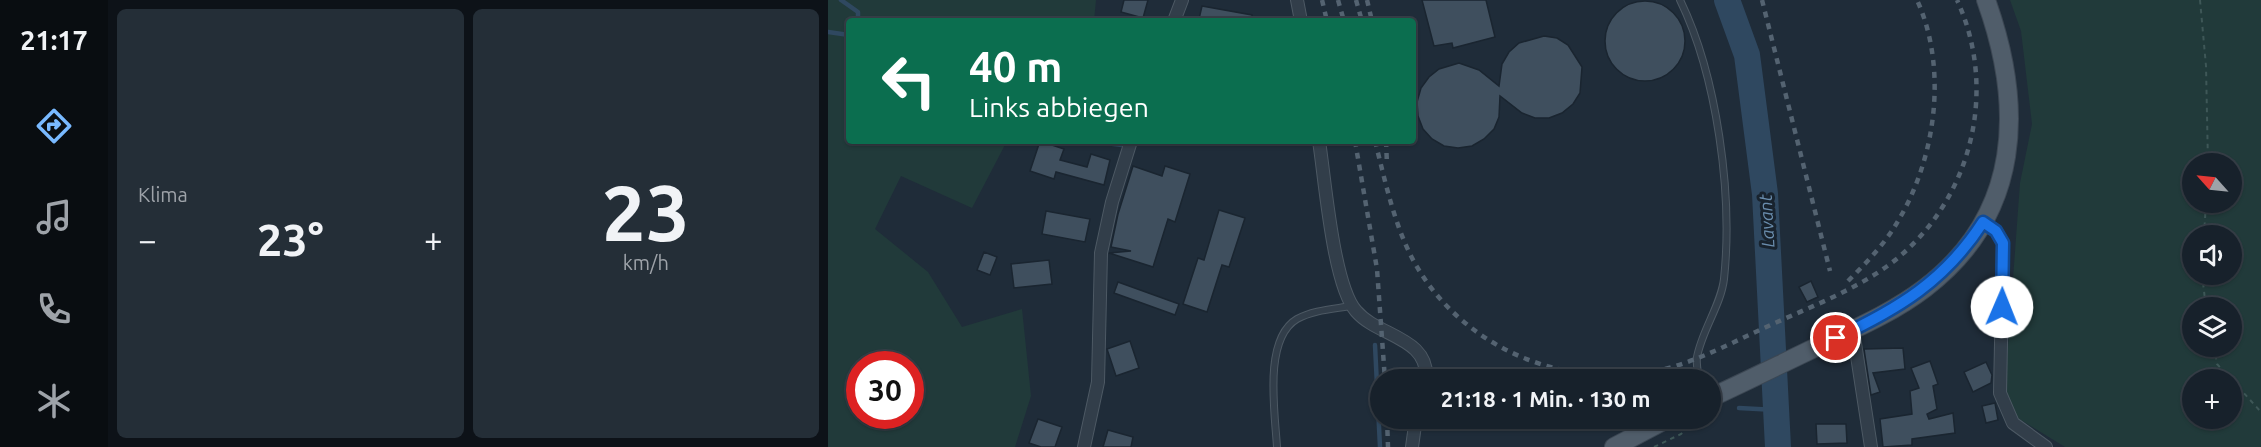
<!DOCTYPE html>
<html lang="de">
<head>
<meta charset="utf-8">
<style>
	body { margin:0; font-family:Ubuntu,sans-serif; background:#242e37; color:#f1f3f6; height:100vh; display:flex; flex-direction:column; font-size:22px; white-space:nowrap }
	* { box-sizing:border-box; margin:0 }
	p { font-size:20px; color:#9ea3a9 }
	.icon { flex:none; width:33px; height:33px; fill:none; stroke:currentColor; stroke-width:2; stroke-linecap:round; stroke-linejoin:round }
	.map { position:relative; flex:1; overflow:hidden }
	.sheet { display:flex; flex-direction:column; gap:9px; padding:9px; background:#0d1218; width:720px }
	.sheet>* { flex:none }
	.banner { position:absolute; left:18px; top:18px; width:570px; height:126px; border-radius:6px; box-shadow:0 2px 4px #0004,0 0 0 2px #363e47; background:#0b6e4f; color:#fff; overflow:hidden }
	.needle { width:39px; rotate:297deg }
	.tools { position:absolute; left:1354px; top:153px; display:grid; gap:12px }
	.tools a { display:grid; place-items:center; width:60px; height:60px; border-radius:50%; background:#17212b; box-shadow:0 2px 4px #0004,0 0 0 2px #363e47; font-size:30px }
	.speed { position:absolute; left:18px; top:351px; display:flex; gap:12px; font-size:30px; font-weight:700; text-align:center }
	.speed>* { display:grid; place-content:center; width:78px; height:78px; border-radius:50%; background:#17212b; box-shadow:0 2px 4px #0004,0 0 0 2px #363e47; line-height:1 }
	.speed .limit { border:9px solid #d22; background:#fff; color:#111 }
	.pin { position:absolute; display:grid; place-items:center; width:51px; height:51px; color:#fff; margin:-26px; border:3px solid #fff; border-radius:50%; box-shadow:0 2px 6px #0007 }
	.me { position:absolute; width:66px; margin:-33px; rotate:1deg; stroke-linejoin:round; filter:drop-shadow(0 0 4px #0008) }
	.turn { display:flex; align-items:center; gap:21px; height:126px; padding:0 24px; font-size:27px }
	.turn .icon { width:78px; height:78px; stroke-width:2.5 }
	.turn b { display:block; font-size:42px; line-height:51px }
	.big { font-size:45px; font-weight:700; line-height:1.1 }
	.sheet .card { flex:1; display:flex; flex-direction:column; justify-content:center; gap:9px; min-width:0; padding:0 21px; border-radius:9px; background:#242e37 }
	.sheet .dial { align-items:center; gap:0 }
	.dial b { font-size:78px; line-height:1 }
	.heat { display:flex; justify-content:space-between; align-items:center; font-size:33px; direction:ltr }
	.sheet .tiles { flex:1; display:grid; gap:9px; grid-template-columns:repeat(2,1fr) }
	.trip { position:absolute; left:542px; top:369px; width:351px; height:60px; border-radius:30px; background:#17212b; box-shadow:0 2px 4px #0004,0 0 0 2px #363e47; font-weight:700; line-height:60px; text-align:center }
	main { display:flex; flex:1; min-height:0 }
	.tabs { display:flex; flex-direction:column; width:108px; justify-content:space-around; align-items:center; background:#090d11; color:#9ea3a9 }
	.tabs .icon { width:42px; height:42px }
	.tabs .active { color:#79b9ff }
	.tabs b { font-size:27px; color:#f1f3f6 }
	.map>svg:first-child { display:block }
	.green { fill:#213a3a; fill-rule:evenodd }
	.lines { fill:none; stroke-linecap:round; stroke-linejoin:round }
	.stream { stroke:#2f4860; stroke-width:4.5 }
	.river { stroke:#2f4860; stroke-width:26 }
	.building { fill:#3f4f5e; stroke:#1a2530; stroke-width:1.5 }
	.lane-casing { stroke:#4d5964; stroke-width:8 }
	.street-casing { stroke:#4d5964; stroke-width:14 }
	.primary-casing { stroke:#3c4753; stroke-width:20 }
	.path { stroke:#3e5757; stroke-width:2; stroke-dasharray:4.5 4.5; stroke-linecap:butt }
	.lane { stroke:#323e4a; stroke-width:6 }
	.street { stroke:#323e4a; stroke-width:12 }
	.primary { stroke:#505d6a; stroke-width:18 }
	.rail { stroke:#546371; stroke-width:4.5; stroke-dasharray:6 6; stroke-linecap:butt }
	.route-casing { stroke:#114b97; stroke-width:15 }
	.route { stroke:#1a73e8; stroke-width:10 }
	.labels { text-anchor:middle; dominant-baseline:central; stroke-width:6; stroke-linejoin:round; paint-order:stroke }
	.water-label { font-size:18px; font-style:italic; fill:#6a8dad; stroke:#18232e }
</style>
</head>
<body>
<main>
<nav class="tabs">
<b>21:17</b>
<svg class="icon active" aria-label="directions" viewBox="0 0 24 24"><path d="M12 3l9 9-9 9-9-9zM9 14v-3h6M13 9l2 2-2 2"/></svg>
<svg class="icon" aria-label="music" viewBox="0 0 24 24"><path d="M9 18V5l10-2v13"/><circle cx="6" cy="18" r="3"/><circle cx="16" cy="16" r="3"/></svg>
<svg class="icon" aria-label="phone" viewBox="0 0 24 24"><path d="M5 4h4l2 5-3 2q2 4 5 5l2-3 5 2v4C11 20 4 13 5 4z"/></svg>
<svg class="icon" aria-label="climate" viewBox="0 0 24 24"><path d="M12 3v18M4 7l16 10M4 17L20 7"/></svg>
</nav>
<section class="sheet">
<div class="tiles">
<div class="card"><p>Klima</p>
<div class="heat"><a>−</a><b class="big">23°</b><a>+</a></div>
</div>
<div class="card dial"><b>23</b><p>km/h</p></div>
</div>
</section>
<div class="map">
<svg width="1433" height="447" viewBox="0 0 1433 447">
	<rect width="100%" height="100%" fill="#1f2c39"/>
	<g class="green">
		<path d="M0 0H268L266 21H21V141H179L144 208 73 176 47 229 100 272 134 327 194 309 203 396 187 447H0ZM32 364H82V416H32Z"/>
		<path d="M1182 0H1433V447H1237L1188 417 1177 389 1192 183 1204 124 1193 31ZM1365 164H1404V202H1365ZM1365 236H1404V274H1365ZM1365 308H1404V346H1365ZM1365 380H1404V418H1365Z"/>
	</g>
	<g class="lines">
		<g class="stream">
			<polyline points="13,0 30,12 30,21"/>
			<polyline points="0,32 21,35"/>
			<polyline points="260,141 294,145"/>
			<polyline points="547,345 552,447"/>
			<polyline points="911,408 948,410"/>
		</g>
		<polyline class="river" points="899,0 919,55 937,194 950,447"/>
	</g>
	<g class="building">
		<polygon points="296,0 320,0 315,18 293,12"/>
		<polygon points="594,0 658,0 667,37 625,48 624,43 606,46"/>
		<circle cx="817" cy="41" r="40"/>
		<polygon points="374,6 424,15 424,21 371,19"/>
		<polygon points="716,36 729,38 740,45 754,67 752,93 745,104 734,113 721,118 707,118 694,113 672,96 671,117 666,129 656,139 644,146 630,148 616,146 604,139 595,129 590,116 589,102 593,88 601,77 611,69 631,63 651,70 671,86 674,64 681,52 691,43"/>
		<polygon points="212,141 236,149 232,160 259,167 263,154 282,160 276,185 228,172 226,179 202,171"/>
		<polygon points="305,166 334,176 337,166 362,174 347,222 340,219 325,267 281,253 303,251 283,247 290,214"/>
		<polygon points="391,210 417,218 401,267 394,265 379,312 355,304 370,258 376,260"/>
		<polygon points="218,211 262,219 257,242 214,234"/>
		<polygon points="156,252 169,257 162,275 149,270"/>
		<polygon points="221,260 224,284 186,288 183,264"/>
		<polygon points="983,281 990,297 979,302 971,287"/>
		<polygon points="290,282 351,304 347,315 286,293"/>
		<polygon points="302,341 311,368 288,376 279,349"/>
		<polygon points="1075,348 1077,369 1045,373 1052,392 1043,395 1036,349"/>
		<polygon points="1102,361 1110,384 1105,386 1109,409 1099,414 1101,419 1125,413 1127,433 1084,439 1084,445 1055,447 1052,419 1084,414 1082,391 1091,388 1083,368"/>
		<polygon points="1158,362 1164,375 1163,383 1145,392 1136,372"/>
		<polygon points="1167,403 1170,420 1158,423 1154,406"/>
		<polygon points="210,419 234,427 227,447 213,447 201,443"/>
		<polygon points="988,424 1018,424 1019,443 989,444"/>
		<polygon points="280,430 305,437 303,447 275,447"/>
	</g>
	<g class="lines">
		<g class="lane-casing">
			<g id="lane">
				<path d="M852 0C889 76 905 194 896 279 893 305 874 330 869 357 868 364 870 372 871 380"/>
				<path d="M449 447C447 413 435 339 469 319 485 310 506 309 523 306"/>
			</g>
		</g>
		<g class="street-casing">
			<g id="street">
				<polyline points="469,0 473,21"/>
				<polyline points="346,21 354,0"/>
				<path d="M491 141C497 179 505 285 528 311 550 337 602 337 598 380"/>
				<polyline points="1155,222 1168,231 1175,243 1172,393 1185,423 1218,447"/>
				<polyline points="1025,330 1043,447"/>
				<polyline points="256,447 270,382 273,253 284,202 303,141"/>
				<polyline points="584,447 588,418"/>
			</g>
		</g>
		<g class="primary-casing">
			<g id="primary">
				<path d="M882 398C921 380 959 361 997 343 1031 327 1067 311 1097 288 1194 214 1196 106 1158 0"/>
				<polyline points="786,447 841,418"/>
			</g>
		</g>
		<g class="path">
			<polyline points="1372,0 1378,66 1380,164"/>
			<polyline points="1376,236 1378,202"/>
			<polyline points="1374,274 1378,308"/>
			<polyline points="1386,346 1389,364 1403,380"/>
			<polyline points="1404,380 1433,412"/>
			<polyline points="826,447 853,434 873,418"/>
		</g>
		<use href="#lane" class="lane"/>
		<use href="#street" class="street"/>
		<use href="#primary" class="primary"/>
		<g class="rail">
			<polyline points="494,0 499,21"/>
			<polyline points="510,0 516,21"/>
			<polyline points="528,0 534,21"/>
			<polyline points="539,0 544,21"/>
			<polyline points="934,0 1002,271"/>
			<polyline points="527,141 549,269 557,380"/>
			<path d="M547 141C557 180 565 220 583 256 629 346 736 392 833 370 870 361 903 343 936 328 977 309 1021 293 1058 267 1142 207 1172 93 1129 0"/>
			<polyline points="558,141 559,165"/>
			<path d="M1020 281C1039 262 1057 244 1070 221 1108 158 1120 68 1089 0"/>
			<polyline points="559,418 560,447"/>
		</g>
	</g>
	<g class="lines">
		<g class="route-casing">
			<path id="route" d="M1008 338C1070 309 1117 281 1155 222L1168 231 1175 243 1174 307"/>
		</g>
		<use href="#route" class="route"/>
	</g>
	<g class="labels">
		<g class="water-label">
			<text transform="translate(938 221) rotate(-93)">Lavant</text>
		</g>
	</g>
</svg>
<div class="tools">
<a><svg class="needle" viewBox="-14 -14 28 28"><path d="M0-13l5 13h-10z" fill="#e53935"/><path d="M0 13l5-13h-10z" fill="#9ea3a9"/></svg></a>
<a><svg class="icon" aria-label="sound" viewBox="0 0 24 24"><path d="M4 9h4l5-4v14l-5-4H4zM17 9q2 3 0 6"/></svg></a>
<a><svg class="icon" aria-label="layers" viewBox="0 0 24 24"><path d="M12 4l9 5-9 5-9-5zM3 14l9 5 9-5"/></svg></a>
<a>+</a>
</div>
<div class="speed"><div class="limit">30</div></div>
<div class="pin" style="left:1008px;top:338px;background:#d93025"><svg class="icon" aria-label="arrive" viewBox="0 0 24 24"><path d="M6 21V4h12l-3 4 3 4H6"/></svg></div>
<svg class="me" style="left:1174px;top:307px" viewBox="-20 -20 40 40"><circle r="19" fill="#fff"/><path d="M0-13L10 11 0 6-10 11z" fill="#1a73e8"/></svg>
<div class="trip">21:18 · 1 Min. · 130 m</div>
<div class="banner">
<div class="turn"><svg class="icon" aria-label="left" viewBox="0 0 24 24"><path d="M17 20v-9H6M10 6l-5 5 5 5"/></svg><div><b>40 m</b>Links abbiegen</div></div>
</div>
</div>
</main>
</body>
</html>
